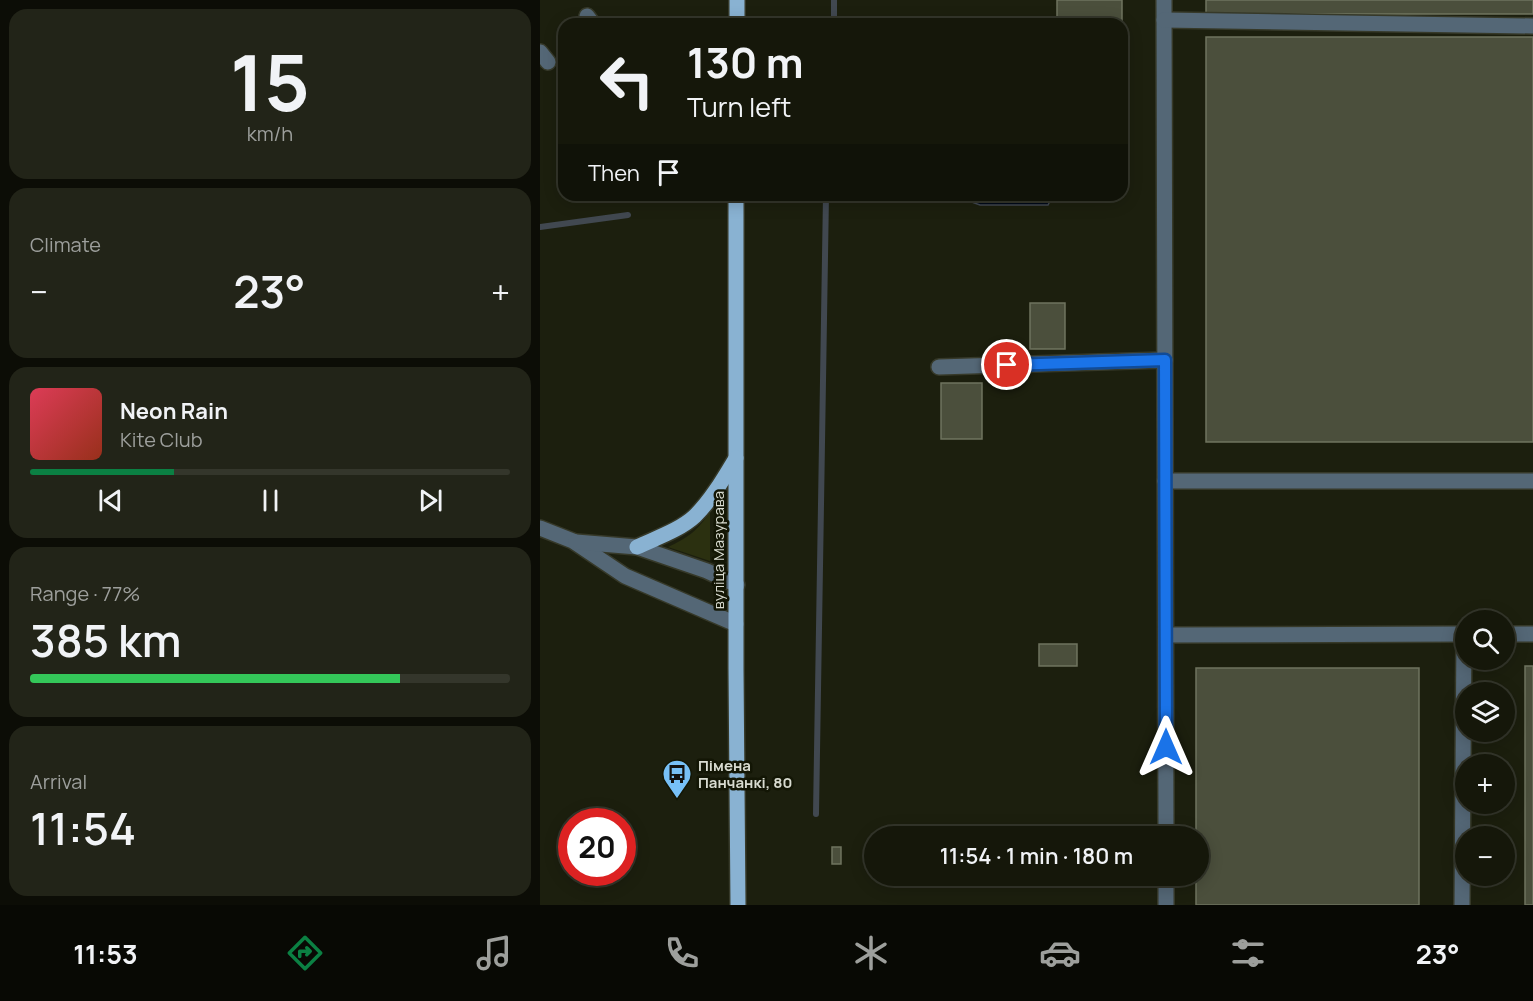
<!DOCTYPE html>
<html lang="en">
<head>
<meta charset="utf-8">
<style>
	body { margin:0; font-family:Manrope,sans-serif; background:#222418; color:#f1f3f6; height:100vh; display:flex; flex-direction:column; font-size:22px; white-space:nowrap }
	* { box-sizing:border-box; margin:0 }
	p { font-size:20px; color:#9d9f9c }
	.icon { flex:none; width:33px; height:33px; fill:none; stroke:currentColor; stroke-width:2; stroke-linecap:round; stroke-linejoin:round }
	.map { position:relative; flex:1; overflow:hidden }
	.details { display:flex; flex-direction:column; gap:9px; padding:9px; background:#0c0d06; width:540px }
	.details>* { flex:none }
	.banner { position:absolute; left:18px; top:18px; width:570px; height:183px; border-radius:18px; box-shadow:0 3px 15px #0003,0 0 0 2px #34362b; background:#15170a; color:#f1f3f6; overflow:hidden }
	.controls { position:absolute; left:915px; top:610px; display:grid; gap:12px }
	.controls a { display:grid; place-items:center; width:60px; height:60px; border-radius:50%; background:#15170a; box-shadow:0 3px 15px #0003,0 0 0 2px #34362b; font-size:30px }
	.speed { position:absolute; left:18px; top:808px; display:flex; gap:12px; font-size:30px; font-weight:700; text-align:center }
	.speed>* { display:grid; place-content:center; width:78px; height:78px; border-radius:50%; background:#15170a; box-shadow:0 3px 15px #0003,0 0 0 2px #34362b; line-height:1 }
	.speed .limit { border:9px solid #d22; background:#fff; color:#111 }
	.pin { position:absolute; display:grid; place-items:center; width:51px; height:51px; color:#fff; margin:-26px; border:3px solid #fff; border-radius:50%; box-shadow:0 2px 6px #0007 }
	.me { position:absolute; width:66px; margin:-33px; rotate:0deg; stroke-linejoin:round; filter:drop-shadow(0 0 4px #0008) }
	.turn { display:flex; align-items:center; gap:21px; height:126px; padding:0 30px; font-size:27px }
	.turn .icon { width:78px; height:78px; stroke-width:2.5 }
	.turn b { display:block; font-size:42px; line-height:51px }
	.then { display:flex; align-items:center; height:57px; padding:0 30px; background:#0003; gap:12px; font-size:22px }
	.big { font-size:45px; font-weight:600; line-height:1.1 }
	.details .tile { flex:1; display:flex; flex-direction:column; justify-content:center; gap:9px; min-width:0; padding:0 21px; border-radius:18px; background:#222418 }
	.details .dial { align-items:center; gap:0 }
	.dial b { font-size:78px; line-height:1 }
	.song { display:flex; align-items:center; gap:18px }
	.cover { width:72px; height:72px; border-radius:9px; background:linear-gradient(135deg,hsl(350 70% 55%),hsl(10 70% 35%)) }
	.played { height:6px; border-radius:3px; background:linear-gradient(90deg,#0b8043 30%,#34362b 30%) }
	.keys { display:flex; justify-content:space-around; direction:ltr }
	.heat { display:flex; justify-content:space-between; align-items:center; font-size:33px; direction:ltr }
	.charge { height:9px; border-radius:4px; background:linear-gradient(90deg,#34c759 77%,#34362b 0) }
	.trip { position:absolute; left:324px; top:826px; width:345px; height:60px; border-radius:30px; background:#15170a; box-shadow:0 3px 15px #0003,0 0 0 2px #34362b; font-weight:600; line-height:60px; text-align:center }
	.menu { display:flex; height:96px; justify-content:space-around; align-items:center; background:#080904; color:#9d9f9c }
	.menu .icon { width:42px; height:42px }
	.menu .current { color:#0b8043 }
	.menu b { font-size:27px; color:#f1f3f6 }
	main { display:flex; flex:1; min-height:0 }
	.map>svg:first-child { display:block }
	.green { fill:#2b3010 }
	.water { fill:#000919; stroke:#414850; stroke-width:1.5 }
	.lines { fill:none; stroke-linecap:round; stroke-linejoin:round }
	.stream { stroke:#414850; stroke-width:6 }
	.building { fill:#4b4f3c; stroke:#6f745f; stroke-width:1.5 }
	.minor-casing { stroke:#363929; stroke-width:18 }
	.major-casing { stroke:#363929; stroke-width:18 }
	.minor { stroke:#546776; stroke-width:15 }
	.major { stroke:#89b2d2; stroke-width:15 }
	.route-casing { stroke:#114b97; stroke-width:15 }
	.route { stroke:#1a73e8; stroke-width:10 }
	.labels { text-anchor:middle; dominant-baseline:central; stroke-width:5; stroke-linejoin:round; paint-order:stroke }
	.street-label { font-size:15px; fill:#d9dcd1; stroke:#131605 }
	.poi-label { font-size:15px; font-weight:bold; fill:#d9dcd1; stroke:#131605; text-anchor:start }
</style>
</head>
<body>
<main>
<section class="details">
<div class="tile dial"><b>15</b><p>km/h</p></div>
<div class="tile"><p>Climate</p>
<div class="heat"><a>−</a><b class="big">23°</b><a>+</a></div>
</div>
<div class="tile">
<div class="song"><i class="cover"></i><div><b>Neon Rain</b><p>Kite Club</p></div></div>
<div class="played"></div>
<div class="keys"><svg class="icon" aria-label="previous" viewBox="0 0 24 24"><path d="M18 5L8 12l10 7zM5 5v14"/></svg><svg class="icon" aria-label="pause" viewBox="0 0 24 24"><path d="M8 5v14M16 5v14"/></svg><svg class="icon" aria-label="next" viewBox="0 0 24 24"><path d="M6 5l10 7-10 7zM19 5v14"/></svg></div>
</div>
<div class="tile"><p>Range · 77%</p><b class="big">385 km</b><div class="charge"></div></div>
<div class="tile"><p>Arrival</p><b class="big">11:54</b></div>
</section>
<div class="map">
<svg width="993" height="905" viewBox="0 0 993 905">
	<rect width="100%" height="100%" fill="#1c1f0e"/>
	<path class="green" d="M170 512V561L128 547C149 537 157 531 170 512Z"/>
	<polygon class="water" points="421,195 513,195 508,205 440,205 423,199"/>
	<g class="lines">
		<g class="stream">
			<polyline points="294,0 294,24"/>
			<polyline points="0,227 88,215"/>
			<polyline points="276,814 286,195"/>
		</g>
	</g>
	<g class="building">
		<rect x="517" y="0" width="65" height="24"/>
		<rect x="666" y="0" width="327" height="14"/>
		<rect x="666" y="37" width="327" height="405"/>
		<rect x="490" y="303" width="35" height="46"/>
		<rect x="401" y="383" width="41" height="56"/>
		<rect x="499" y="644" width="38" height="22"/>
		<rect x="985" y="666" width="8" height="239"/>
		<polygon points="656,668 879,668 879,905 656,905 656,876 658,876 658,837 656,837"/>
		<rect x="292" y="847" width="9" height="17"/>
	</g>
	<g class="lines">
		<g class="minor-casing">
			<g id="minor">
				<polyline points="624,0 626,837"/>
				<polyline points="47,16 53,24"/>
				<polyline points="624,20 993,26"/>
				<polyline points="0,52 8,62"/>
				<polyline points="399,367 625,360"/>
				<polyline points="625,481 993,481"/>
				<polyline points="0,528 33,541 85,576 196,624"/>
				<polyline points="36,542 97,547 167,571 197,585"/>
				<polyline points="964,634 993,634"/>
				<polyline points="626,635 926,634"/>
				<polyline points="626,876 626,905"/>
				<polyline points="922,905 924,634"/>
			</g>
		</g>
		<g class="major-casing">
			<g id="major">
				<polyline points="197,0 197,24"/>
				<polyline points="196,195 196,669 198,905"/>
				<path d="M97 547C116 538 140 530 155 516 172 499 184 478 196 458"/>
			</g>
		</g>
		<use href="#minor" class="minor"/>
		<use href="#major" class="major"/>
	</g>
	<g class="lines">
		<g class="route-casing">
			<polyline id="route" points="467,365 625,360 626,747"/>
		</g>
		<use href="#route" class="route"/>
	</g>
	<defs>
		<g id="bus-pin" transform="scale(1.5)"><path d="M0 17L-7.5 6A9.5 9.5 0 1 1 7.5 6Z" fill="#77c0f7" stroke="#131605"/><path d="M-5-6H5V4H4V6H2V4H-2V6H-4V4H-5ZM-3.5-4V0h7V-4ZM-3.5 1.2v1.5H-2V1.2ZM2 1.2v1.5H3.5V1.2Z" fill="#111"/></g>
	</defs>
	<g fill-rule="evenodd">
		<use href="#bus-pin" x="137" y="774"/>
	</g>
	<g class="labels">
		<g class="street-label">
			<text transform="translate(178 550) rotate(-90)">вуліца Мазурава</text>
		</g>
		<g class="poi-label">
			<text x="158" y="765">Пімена<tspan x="158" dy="17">Панчанкі, 80</tspan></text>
		</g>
	</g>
</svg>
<div class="controls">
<a><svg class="icon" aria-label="search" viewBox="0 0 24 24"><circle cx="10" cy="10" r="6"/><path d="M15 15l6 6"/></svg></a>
<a><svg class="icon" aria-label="layers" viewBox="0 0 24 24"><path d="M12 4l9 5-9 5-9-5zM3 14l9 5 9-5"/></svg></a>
<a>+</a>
<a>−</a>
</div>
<div class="speed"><div class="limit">20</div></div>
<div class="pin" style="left:467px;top:365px;background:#d93025"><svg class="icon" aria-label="arrive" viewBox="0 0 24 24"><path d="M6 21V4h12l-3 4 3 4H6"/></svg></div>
<svg class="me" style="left:626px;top:747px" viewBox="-20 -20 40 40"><path d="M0-17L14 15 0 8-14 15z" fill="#1a73e8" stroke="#fff" stroke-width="4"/></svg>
<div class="trip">11:54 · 1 min · 180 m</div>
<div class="banner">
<div class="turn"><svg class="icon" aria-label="left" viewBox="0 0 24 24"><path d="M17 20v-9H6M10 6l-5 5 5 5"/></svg><div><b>130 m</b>Turn left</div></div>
<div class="then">Then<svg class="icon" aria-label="arrive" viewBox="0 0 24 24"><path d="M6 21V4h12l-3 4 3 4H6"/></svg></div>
</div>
</div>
</main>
<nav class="menu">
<b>11:53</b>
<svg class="icon current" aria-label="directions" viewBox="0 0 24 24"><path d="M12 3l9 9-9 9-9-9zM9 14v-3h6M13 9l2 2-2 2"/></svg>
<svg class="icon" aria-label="music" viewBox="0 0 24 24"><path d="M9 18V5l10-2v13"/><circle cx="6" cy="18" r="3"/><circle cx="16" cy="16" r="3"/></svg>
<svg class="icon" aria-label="phone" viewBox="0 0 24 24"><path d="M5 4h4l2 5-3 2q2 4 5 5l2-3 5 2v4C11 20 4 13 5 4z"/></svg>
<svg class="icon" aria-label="climate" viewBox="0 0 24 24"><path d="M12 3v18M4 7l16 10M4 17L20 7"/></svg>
<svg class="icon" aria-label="car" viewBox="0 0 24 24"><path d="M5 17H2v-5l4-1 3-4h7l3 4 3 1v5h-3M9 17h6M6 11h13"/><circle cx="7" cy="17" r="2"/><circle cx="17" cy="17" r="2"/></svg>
<svg class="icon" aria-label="filters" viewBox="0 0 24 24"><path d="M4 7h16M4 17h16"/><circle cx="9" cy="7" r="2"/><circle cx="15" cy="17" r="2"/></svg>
<b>23°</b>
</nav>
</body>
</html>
